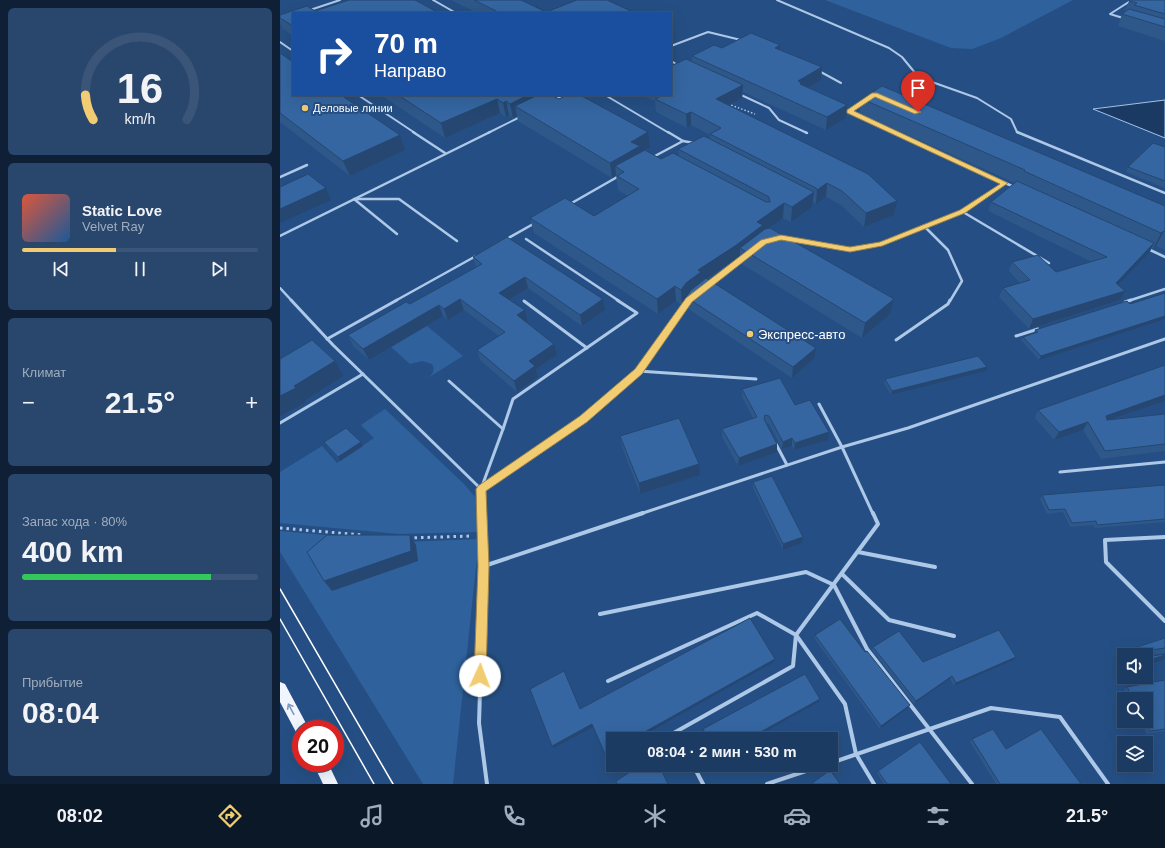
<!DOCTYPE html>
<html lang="ru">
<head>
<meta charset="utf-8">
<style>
	body { margin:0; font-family:Arial,sans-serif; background:#29466c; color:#f1f3f6; height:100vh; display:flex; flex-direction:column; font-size:15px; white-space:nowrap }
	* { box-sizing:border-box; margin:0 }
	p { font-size:13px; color:#a0adbe }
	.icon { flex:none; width:22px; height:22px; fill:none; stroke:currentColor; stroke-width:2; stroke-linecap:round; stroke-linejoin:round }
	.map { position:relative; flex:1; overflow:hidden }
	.details { display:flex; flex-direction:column; gap:8px; padding:8px; background:#0f2036; width:280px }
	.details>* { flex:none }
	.guide { position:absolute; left:12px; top:12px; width:380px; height:84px; border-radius:0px; box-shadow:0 4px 16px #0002,0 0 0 1px #3a5578; background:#1a4fa0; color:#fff; overflow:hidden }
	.tools { position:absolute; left:837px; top:648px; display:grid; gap:8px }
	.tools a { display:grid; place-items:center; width:36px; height:36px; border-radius:0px; background:#1c3b63; box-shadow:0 4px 16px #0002,0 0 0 1px #3a5578; font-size:20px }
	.speed { position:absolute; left:12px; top:720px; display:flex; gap:8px; font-size:20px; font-weight:700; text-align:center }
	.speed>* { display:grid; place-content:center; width:52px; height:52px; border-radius:50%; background:#1c3b63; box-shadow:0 4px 16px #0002,0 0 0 1px #3a5578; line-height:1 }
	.speed .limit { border:6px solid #d22; background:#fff; color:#111 }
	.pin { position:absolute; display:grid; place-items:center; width:34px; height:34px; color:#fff; margin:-41px -17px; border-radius:50% 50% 50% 0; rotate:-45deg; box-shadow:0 0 4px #0007 }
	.pin .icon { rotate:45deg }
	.me { position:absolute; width:44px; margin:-22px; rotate:2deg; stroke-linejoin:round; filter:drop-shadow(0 0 3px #0008) }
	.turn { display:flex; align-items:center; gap:14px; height:84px; padding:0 16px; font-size:18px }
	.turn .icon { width:52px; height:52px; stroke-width:2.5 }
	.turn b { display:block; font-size:28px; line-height:34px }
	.big { font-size:30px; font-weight:600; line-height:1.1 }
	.details .card { flex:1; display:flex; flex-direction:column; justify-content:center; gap:6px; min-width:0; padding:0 14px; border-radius:6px; background:#29466c }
	.details .dial { align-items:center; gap:0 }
	.dial svg { height:104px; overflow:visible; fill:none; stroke:#3a5578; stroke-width:7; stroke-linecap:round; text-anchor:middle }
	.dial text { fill:#f1f3f6; stroke:none }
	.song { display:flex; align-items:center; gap:12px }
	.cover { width:48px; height:48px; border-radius:6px; background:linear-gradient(135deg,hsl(10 70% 55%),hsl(210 70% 35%)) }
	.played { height:4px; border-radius:2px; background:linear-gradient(90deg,#f2cc72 40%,#3a5578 40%) }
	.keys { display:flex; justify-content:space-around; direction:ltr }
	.heat { display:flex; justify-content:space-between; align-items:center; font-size:22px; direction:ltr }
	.charge { height:6px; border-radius:3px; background:linear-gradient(90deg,#34c759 80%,#3a5578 0) }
	.trip { position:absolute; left:326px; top:732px; width:232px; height:40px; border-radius:0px; background:#1c3b63; box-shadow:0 4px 16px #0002,0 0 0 1px #3a5578; font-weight:600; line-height:40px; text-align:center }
	.tabs { display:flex; height:64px; justify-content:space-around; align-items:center; background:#0b1828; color:#a0adbe }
	.tabs .icon { width:28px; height:28px }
	.tabs .current { color:#f2cc72 }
	.tabs b { font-size:18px; color:#f1f3f6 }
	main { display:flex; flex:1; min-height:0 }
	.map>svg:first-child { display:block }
	.green { fill:#2f619c }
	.water { fill:#1a3a64; stroke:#a2c3e8 }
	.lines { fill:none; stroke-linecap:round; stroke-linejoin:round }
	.path-far1 { stroke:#aec8e8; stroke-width:1.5; stroke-dasharray:1.5 2; stroke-linecap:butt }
	.path { stroke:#aec8e8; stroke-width:3; stroke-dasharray:2.5 4; stroke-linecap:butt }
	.service-far3 { stroke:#aec8e8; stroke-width:2 }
	.service-far2 { stroke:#aec8e8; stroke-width:2.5 }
	.service-far1 { stroke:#aec8e8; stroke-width:3 }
	.service { stroke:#aec8e8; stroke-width:4 }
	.primary { fill:#f0f5fe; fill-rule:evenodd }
	.tram { stroke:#fff; stroke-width:1.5 }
	.wall { fill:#2e588a }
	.shaded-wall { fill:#254771 }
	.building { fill:#3566a1; stroke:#254771 }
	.oneway { stroke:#809abb }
	.route { fill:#f2cc72; stroke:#9d854a }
	.poi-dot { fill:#f2cc72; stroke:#254f84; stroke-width:1.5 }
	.labels { text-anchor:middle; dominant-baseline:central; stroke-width:4; stroke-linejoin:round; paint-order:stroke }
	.far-poi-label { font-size:11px; fill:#fff; stroke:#254f84; text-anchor:start }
	.poi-label { font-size:13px; fill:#fff; stroke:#254f84; text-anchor:start }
</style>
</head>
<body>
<main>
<section class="details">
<div class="card dial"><svg viewBox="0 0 100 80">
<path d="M14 69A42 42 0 1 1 86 69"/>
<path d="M14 69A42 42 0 0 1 8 50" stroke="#f2cc72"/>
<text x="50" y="56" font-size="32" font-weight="700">16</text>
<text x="50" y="72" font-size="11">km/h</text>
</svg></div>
<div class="card">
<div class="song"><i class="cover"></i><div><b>Static Love</b><p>Velvet Ray</p></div></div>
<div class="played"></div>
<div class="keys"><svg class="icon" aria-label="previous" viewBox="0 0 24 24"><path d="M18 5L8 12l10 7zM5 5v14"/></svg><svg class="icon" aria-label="pause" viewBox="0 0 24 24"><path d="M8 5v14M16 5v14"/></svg><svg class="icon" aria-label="next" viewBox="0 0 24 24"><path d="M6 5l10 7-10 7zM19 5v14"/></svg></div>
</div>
<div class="card"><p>Климат</p>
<div class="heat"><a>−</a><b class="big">21.5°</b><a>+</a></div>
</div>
<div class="card"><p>Запас хода · 80%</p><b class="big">400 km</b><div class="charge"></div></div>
<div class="card"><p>Прибытие</p><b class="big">08:04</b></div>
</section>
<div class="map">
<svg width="885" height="784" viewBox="0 0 885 784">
	<rect width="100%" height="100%" fill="#254f84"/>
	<g class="green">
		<polygon points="545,0 793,0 721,38 692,49 671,48"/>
		<path d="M147 326 183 356 146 379C152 375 156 371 152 364L142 361 130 364 111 347Z"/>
		<polygon points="105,409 184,484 195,497 200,518 200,532 119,534 0,523 0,472 42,446 57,463 94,438 81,425"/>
		<polygon points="0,531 124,542 199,539 173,784 143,784 0,552"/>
	</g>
	<polygon class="water" points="885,100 885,138 813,109"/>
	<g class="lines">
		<polyline class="path-far1" points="448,104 475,114"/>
		<g class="path">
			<polyline points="0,528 83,535"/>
			<polyline points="128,538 193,536"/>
		</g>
		<g class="service-far3">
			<polyline points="153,0 176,13"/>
			<polyline points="497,0 609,48 622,57 636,74 652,82 697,98 731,119 737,132 739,133"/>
			<polyline points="30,10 60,0"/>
			<polyline points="843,18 830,14 852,0"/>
			<polyline points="0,42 13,51"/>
			<polyline points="391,46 428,32 461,40"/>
			<polyline points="391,61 398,65"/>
			<polyline points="539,71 561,83"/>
			<polyline points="459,94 489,108 499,120 527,133"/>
			<polyline points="78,95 135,133"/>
			<polyline points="325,95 389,133"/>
			<polyline points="274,100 284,95"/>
			<polyline points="583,102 569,111 617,133"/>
			<polyline points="208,133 240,117"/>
		</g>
		<g class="service-far2">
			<polyline points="133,132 165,153"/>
			<polyline points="388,132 403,141 414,143"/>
			<polyline points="525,132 527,133"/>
			<polyline points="614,132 734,187"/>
			<polyline points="737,132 885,193"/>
			<polyline points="373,157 403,141"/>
			<polyline points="0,177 27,165"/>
			<polyline points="290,204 339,176"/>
			<polyline points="683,212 769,263"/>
			<polyline points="644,226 668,250 682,281 670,301"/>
			<polyline points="117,234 74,199 119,199 177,241"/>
			<polyline points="0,236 210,132"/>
			<polyline points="505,238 570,250 602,244 683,212 725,183"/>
			<polyline points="246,239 339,301"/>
			<polyline points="225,240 255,223"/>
			<polyline points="868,249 885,257"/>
			<polyline points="430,284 462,259"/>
			<polyline points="0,288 12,301"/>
			<polyline points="115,301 196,256"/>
			<polyline points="848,301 885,289"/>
		</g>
		<g class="service-far1">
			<polyline points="11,300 53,345 201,489 202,514"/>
			<polyline points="244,301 307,348"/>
			<polyline points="845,302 851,300"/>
			<polyline points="736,336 758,329"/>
			<polyline points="47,339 117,300"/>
			<polyline points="616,340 668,304 670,300"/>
			<polyline points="358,371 476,379"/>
			<polyline points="169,381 223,429 201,489 304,419 358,371 409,301"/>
			<polyline points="539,404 562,447 593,514"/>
			<polyline points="0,423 83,374"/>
			<polyline points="223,429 233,399 357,313 337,300"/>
			<polyline points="496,444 507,465"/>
			<polyline points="780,472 885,462"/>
			<polyline points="360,514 562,447 628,428 885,339"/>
		</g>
		<g class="service">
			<polyline points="202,513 204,566 199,723 207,784"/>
			<polyline points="885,537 825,540 826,562 885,621"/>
			<polyline points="578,552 655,567"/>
			<polyline points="204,566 363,513"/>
			<polyline points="562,574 609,620 674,636"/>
			<polyline points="320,614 526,572 554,585 587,649 692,784"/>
			<polyline points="841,664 844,663"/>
			<polyline points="328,681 477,613 516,635 565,704 576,754 594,784"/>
			<polyline points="394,733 398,739"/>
			<polyline points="383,739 513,666 516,635 598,524 593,513"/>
			<polyline points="551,763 711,708 780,717 828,784"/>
			<polyline points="413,765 423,784"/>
			<polyline points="487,784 544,765"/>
		</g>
		<g class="primary">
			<polygon points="0,682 5,684 29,729 21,729 21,735 17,734 0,702"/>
			<polygon points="33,763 48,763 58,784 43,784"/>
		</g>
		<g class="tram">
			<polyline points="0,589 113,784"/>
			<polyline points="0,619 94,784"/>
		</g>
	</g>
	<g class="wall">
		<polygon points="69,0 135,0 159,13 13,13 13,36 3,29 0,22 0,15 27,6 35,11"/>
		<polygon points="171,0 241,0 266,12 355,13 197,13"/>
		<polygon points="885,0 885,41 838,26 842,14 844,12 849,1"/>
		<polygon points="500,45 499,50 542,67 541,80 528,88 567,105 566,118 546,130 463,92 462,98 449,105 614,215 584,227 561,205 546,197 536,204 533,201 532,207 511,222 503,218 487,229 614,299 610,314 582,338 460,263 460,256 427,279 534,359 512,378 407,308 406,299 402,305 396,301 378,314 254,233 250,218 314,216 348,196 338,190 336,175 332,178 238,121 237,116 233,118 229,115 226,117 220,113 165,138 101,95 271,95 370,147 360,152 360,153 381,159 399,156 398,149 430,139 430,135 411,125 407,128 376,112 375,101 360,95 391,95 393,65 412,61 412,56 442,48"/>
		<polygon points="0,53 125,150 70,176 0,122"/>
		<polygon points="582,99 885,206 885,250 876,246 873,249 872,248 869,253 838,285 840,300 749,329 719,297 723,288 740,283 729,271 732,262 776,272 812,262 708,211 711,202 735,183 579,113"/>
		<polygon points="885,147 885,188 846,172 848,167"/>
		<polygon points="227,237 325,310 302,326 248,288 229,300 247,321 246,322 274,344 277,355 256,369 258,377 237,392 200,360 197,350 219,336 184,310 168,320 163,316 89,360 73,346 68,335 130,304 196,267 193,257"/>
		<polygon points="847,301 759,360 741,340 743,337 754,333 755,330"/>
		<polygon points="885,365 885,401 834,419 885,414 885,451 821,459 803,430 774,440 755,418 758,410"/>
		<polygon points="706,371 611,395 604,383 605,379"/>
		<polygon points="462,389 515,405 548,440 514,450 512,446 502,449 489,424 486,423 497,452 458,466 442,437 442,429 473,418 462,397"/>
		<polygon points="340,436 420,475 360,494 342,447"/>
		<polygon points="44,442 81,442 83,446 60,461 46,445"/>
		<polygon points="473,482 522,543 503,550 473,488"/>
		<polygon points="885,485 885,522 815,528 813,525 790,527 783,512 767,514 760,499 762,495"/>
		<polygon points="535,635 585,652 630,705 628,708 600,729 534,638"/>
		<polygon points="885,638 885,653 870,655 872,656 885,654 885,659 884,660 866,665 866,655 844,655 844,660 841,660 839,657 845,651"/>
		<polygon points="593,647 643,662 736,657 734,660 674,686 670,679 634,704 592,650"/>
		<polygon points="885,680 885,731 867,734 860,721 866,721 866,699 849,699 844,689 847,687"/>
		<polygon points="539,702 472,739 427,739 424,731 423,729"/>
		<polygon points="692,739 726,749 801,784 716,784 690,742"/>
		<polygon points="598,771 671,784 604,784 597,773"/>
	</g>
	<g class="shaded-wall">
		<polygon points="500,45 499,58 495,48"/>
		<polygon points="542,67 541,80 521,92 518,81"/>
		<polygon points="463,85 462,98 436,112 436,99"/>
		<polygon points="248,95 261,95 235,106 237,116 233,118 230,104"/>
		<polygon points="217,99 220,113 165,138 161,123"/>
		<polygon points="226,101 229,115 226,117 223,103"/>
		<polygon points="567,105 566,118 546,130 547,117"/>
		<polygon points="411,112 411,125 407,128 406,114"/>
		<polygon points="368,132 370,147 360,152 361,161 335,166 336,175 332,178 330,163 351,142"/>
		<polygon points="120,135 125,150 70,176 63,161"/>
		<polygon points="547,183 546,197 536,204 537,190"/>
		<polygon points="46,188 51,200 0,223 0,209"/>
		<polygon points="534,192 532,207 511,222 512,207"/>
		<polygon points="617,201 614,215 584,227 586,213"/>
		<polygon points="504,203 503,218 460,248 460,256 422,282 406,297 406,299 402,305 401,290 418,270 477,222"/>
		<polygon points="884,231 876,246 873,249 881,233"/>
		<polygon points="874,243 869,253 831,292 836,283"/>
		<polygon points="245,277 248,288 222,304 219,293"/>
		<polygon points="395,286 396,301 378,314 377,299"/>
		<polygon points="845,291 840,300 749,329 753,319"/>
		<polygon points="180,299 184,310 168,320 164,309"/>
		<polygon points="323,299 325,310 302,326 300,315"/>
		<polygon points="614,299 610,314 582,338 585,323"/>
		<polygon points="159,305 163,316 89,360 83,349"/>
		<polygon points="245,310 247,321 240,326 237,315"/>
		<polygon points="885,316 885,319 759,360 761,356"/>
		<polygon points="274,344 277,355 256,369 258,377 237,392 234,381 249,361"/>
		<polygon points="536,348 534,359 512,378 513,367"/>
		<polygon points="55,361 63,376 24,401 25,403 0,416 0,396 14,386"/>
		<polygon points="707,367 706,371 611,395 612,391"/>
		<polygon points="885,395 885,401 821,423 826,416"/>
		<polygon points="808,422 803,430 774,440 779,432"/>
		<polygon points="549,432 548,440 514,450 515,443"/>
		<polygon points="512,438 512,446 502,449 503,442"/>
		<polygon points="81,442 83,446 60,461 58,457"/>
		<polygon points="497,444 497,452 458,466 459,458"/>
		<polygon points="419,464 420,475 360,494 359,483"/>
		<polygon points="130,535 136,545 138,561 52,591 44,581"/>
		<polygon points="523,537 522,543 503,550 503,544"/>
		<polygon points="885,655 885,659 884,660 866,665 866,661"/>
		<polygon points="736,657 734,660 674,686 676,683"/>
		<polygon points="495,659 494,662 357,739 352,739"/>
		<polygon points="672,676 670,679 634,704 636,701"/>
		<polygon points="540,699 539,702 472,739 468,739"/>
		<polygon points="630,705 628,708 600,729 601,726"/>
		<polygon points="312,724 313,727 274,748 272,746"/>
		<polygon points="333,749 333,752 326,757 325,754"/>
	</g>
	<g class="building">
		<polygon points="69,0 135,0 159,13 13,13 13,26 0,18 0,15 27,6 35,11"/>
		<polygon points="194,0 241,0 266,12 297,0 327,0 355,13 220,13"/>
		<polygon points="850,0 885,0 885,14 854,5 857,3 849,1"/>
		<polygon points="849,9 885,19 885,27 842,14"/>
		<polygon points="471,33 500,45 495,48 542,67 518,81 522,83 520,84 567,105 547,117 412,56 434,45 442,48"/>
		<polygon points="0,53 13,62 13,95 61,95 120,135 63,161 0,113"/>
		<polygon points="406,59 463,85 436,99 588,174 617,201 586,213 562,191 547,183 537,190 536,188 430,134 441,128 411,112 406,114 375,99 383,95 391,95 391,64 393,65"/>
		<polygon points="602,86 885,206 885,232 884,231 881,233 744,171 745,170 582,99"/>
		<polygon points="118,95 248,95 230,104 226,101 223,103 217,99 161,123"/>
		<polygon points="258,95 271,95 279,99 287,95 300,95 368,132 351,142 360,146 330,163 235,106"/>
		<polygon points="424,136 534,192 512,207 504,203 477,222 483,225 455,246 418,270 421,272 406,283 401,290 395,286 377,299 250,218 285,198 314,216 359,189 337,176 344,172 335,166 365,150 381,159 393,153 486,202 490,202 489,197 398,149"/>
		<polygon points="873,143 885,147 885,181 848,167"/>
		<polygon points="28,174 46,188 0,209 0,187"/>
		<polygon points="737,181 874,243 836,283 845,291 753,319 723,288 750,280 732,262 758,255 776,272 827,257 711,202"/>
		<polygon points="490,228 614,299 585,323 460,248 485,229"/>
		<polygon points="227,237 323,299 300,315 245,277 219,293 245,310 237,315 274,344 249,361 255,366 234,381 197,350 225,332 180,299 164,309 159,305 83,349 68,335 126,302 130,304 202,264 193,257"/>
		<polygon points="426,278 536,348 513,367 406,297 411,290"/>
		<polygon points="885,293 885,316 761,356 743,337 758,332 755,330 847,301 850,304"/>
		<polygon points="32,340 55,361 14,386 16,388 0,396 0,359"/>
		<polygon points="698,356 707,367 612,391 605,379"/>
		<polygon points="885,365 885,395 826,416 827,420 885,414 885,444 825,451 808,422 779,432 758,410"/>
		<polygon points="500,378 515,405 530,400 549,432 515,443 512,438 503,442 489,416 485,415 484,419 497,444 459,458 442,429 477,417 462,389"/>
		<polygon points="399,418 419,464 359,483 340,436"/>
		<polygon points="66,428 81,442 58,457 44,442"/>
		<polygon points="492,476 523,537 503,544 473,482"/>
		<polygon points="885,485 885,519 817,525 816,521 792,523 785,509 769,510 762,495"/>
		<polygon points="47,535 130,535 131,551 44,581 27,552"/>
		<polygon points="470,618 495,659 352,739 333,739 333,749 325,754 312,724 272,746 250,689 284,671 300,709"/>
		<polygon points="560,619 585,652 587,651 630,705 601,726 535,635"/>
		<polygon points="719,630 736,657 676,683 672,676 636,701 593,647 619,631 643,662"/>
		<polygon points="885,638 885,648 871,650 869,653 872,656 885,654 885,655 866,661 866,655 853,655 850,653 847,654 845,651"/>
		<polygon points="525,674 540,699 468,739 428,739 423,729"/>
		<polygon points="885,680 885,729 870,731 865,721 866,721 866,699 854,699 847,687"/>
		<polygon points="713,729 726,749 761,729 801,784 720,784 692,739"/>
		<polygon points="640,742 671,784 607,784 598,771"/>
		<polygon points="361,765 379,765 388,784 337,784 336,781"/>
		<polygon points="550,770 560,784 531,784"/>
	</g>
	<defs><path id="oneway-shaft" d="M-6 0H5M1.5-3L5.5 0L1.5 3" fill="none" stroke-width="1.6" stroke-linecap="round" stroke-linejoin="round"/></defs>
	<use class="oneway" href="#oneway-shaft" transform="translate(11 709) rotate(-118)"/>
	<polygon class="route" points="592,93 597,93 641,112 635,114 595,97 574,111 728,183 685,213 602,246 570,252 501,240 486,244 412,302 362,374 307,422 206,491 209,566 206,676 205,681 200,682 196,681 194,676 198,566 196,489 198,486 300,416 355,369 406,298 481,240 501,235 570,247 600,242 680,210 720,184 567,113 567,110"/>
	<g class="poi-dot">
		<circle cx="25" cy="108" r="4"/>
		<circle cx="470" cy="334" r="4"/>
	</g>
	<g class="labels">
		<g class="far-poi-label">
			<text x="33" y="108">Деловые линии</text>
		</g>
		<g class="poi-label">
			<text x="478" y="334">Экспресс-авто</text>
		</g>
	</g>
</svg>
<div class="tools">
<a><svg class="icon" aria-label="sound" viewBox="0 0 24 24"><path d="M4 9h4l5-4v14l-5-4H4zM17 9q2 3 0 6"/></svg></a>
<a><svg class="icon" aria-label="search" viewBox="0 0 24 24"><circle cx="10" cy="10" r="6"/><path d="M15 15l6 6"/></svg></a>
<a><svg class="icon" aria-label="layers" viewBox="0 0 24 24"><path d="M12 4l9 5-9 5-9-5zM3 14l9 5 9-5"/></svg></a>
</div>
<div class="speed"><div class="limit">20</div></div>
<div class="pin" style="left:638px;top:112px;background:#d93025"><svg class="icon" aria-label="arrive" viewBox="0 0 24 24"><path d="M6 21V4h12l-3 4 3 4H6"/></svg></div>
<svg class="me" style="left:200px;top:676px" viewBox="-20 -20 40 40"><circle r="19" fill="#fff"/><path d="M0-13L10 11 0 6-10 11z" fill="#f2cc72"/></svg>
<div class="trip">08:04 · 2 мин · 530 m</div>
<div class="guide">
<div class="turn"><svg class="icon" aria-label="right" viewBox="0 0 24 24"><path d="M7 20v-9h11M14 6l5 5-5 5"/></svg><div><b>70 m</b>Направо</div></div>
</div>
</div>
</main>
<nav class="tabs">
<b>08:02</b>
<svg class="icon current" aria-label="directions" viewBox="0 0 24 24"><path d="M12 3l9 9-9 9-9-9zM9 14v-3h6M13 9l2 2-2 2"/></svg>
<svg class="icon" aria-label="music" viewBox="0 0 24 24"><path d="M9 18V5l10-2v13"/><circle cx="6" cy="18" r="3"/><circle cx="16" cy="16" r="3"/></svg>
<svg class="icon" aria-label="phone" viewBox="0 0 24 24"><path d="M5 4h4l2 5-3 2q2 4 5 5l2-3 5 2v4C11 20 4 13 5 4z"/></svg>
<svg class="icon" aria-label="climate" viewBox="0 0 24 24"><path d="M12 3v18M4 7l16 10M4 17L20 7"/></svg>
<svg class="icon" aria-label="car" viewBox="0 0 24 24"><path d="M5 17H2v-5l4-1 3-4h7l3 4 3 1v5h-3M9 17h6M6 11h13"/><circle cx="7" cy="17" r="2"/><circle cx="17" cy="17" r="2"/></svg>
<svg class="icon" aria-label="filters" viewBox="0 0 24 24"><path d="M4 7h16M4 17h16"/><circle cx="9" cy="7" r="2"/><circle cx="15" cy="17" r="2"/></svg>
<b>21.5°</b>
</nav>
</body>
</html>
